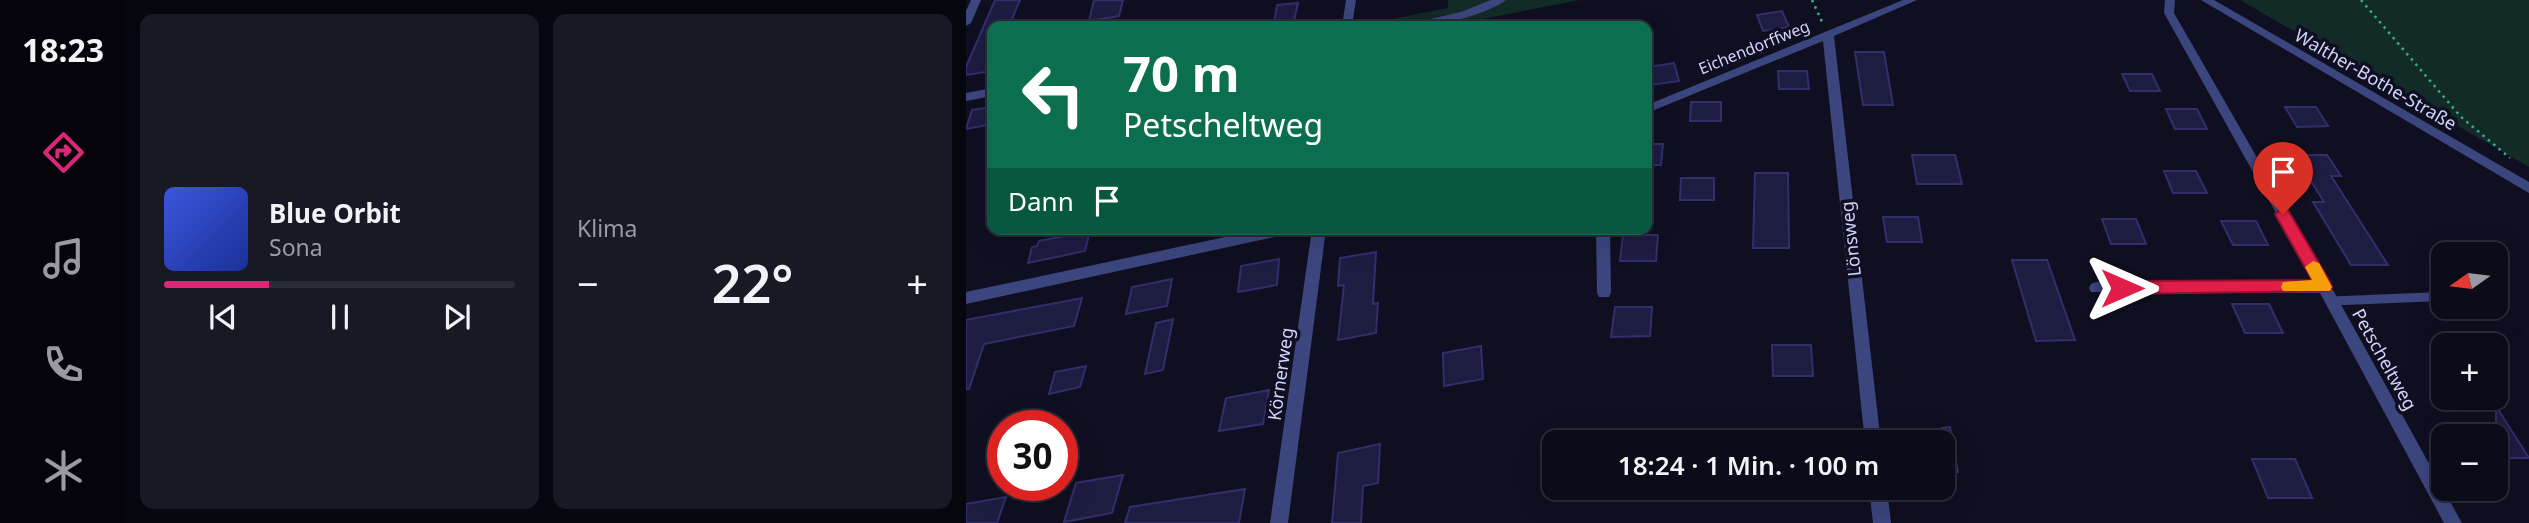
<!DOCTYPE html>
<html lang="de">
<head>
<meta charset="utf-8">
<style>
	body { margin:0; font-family:"Noto Sans",sans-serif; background:#191926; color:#f1f3f6; height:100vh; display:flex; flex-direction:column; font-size:26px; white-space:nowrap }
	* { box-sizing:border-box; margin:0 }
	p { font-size:23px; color:#9a9ba2 }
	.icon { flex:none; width:38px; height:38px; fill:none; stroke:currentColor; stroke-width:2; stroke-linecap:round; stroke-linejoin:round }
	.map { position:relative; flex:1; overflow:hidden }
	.side { display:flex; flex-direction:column; gap:14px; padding:14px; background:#06060e; width:840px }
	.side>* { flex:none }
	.hud { position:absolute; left:21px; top:21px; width:665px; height:214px; border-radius:14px; box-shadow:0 7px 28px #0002,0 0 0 2px #2b2b38; background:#0b6e4f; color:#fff; overflow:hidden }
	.needle { width:46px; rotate:256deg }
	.controls { position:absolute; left:1465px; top:242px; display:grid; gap:14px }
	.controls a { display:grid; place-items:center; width:77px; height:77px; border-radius:14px; background:#0b0b19; box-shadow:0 7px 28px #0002,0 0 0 2px #2b2b38; font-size:35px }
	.speed { position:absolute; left:21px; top:410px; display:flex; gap:14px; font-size:35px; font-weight:700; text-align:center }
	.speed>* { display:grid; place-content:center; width:91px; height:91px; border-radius:50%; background:#0b0b19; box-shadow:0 7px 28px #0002,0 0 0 2px #2b2b38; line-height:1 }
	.speed .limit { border:10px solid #d22; background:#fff; color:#111 }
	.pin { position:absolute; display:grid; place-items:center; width:60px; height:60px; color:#fff; margin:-72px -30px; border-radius:50% 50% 50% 0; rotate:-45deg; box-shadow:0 0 7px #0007 }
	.pin .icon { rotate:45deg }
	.me { position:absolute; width:77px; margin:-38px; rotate:90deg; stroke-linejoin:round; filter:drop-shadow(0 0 5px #0008) }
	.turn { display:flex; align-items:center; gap:24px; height:147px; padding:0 21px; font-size:32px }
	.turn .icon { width:91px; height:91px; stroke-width:2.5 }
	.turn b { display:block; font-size:49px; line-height:60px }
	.then { display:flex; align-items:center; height:66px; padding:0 21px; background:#0003; gap:14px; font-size:26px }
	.big { font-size:52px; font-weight:600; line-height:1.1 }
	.side .tile { flex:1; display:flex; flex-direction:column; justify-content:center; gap:10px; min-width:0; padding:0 24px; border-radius:14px; background:#191926 }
	.song { display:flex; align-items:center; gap:21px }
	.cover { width:84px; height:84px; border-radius:10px; background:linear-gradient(135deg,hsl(230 70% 55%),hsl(230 70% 35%)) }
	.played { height:7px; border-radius:4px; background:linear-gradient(90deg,#db2777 30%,#2b2b38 30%) }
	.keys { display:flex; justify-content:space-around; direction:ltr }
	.heat { display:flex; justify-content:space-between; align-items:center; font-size:38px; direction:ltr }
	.side .tiles { flex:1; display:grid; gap:14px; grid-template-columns:repeat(2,1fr) }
	.trip { position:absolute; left:576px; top:430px; width:413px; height:70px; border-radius:14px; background:#0b0b19; box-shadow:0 7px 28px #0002,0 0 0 2px #2b2b38; font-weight:600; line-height:70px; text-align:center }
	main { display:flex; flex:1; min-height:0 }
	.menu { display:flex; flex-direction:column; width:126px; justify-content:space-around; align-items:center; background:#04040a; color:#9a9ba2 }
	.menu .icon { width:49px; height:49px }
	.menu .current { color:#db2777 }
	.menu b { font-size:32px; color:#f1f3f6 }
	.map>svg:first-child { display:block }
	.green { fill:#122b26 }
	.building { fill:#1d1c41; stroke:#302f6c; stroke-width:2 }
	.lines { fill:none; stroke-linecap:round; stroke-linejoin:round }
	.path { stroke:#35ad90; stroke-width:2.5; stroke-dasharray:2.5 4.5; stroke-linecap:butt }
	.service { stroke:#3c467e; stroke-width:9 }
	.minor { fill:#3c467e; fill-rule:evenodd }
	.tertiary { fill:#3c467e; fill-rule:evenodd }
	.route { fill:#e11d48; stroke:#92132f; stroke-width:2 }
	.slow { fill:#f59e0b }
	.labels { text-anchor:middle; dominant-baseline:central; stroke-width:7; stroke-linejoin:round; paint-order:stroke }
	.far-street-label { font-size:16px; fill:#d1d4fd; stroke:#0f0f21 }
	.street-label { font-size:18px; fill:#d1d4fd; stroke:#0f0f21 }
</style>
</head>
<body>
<main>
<nav class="menu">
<b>18:23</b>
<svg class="icon current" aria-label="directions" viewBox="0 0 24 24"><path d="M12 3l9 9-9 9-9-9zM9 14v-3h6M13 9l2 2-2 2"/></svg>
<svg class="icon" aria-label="music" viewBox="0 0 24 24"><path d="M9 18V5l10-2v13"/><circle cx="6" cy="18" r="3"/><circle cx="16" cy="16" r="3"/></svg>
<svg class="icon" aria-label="phone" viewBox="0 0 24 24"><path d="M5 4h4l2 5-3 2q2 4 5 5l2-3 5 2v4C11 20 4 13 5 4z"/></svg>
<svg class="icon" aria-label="climate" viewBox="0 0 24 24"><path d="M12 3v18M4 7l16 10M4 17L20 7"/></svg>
</nav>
<section class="side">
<div class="tiles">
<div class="tile">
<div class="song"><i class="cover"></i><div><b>Blue Orbit</b><p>Sona</p></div></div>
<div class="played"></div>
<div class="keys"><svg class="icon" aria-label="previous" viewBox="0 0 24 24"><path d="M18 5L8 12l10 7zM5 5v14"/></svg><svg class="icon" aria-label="pause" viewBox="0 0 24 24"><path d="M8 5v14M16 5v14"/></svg><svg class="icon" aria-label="next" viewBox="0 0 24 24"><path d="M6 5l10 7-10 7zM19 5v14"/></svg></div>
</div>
<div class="tile"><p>Klima</p>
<div class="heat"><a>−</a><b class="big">22°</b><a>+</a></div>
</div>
</div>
</section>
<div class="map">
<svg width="1563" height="523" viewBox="0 0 1563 523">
	<rect width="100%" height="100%" fill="#0f0f21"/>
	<g class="green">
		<polygon points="482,0 613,0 482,26 391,26 482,8"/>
		<polygon points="1274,0 1563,0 1563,167"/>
	</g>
	<g class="building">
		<polygon points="29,0 54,0 43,26 26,26 26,71 0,75 0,67"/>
		<polygon points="128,0 157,0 153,16 123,21"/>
		<polygon points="332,3 328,20 308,23 311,5"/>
		<polygon points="816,11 823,27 797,31 791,15"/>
		<polygon points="889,52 918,52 927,105 897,105"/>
		<polygon points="708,63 713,81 685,85 681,67"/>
		<polygon points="812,71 841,71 843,89 813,89"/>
		<polygon points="1156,74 1186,74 1194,91 1164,91"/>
		<polygon points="725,102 755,102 755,121 724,121"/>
		<polygon points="26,107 26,124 0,129 6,110"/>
		<polygon points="1319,107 1350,107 1362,126 1331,127"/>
		<polygon points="1200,109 1231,109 1241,129 1209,129"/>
		<polygon points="681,144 697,144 695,165 681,165"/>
		<polygon points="946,155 989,155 996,184 951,184"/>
		<polygon points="1329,155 1361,155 1375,176 1365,176 1422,265 1385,265 1347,202 1358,202"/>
		<polygon points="1198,171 1230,171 1241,193 1207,193"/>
		<polygon points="789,173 822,173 823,248 787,248"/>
		<polygon points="715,178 748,178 748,200 714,200"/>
		<polygon points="917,217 952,217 956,242 921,242"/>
		<polygon points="1136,219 1170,219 1180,244 1145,244"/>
		<polygon points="1255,221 1290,221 1302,245 1267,245"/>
		<polygon points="124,231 119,251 62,263 66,247 71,246 73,241"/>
		<polygon points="657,235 692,235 690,261 654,261"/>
		<polygon points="410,252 407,304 412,303 410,333 372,340 378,285 372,286 374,258"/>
		<polygon points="313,259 311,285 272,292 275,266"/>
		<polygon points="1046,260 1081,260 1109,340 1070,341"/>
		<polygon points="206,279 201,306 160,314 166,287"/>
		<polygon points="116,298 108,326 18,344 3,389 0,389 0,320"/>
		<polygon points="1266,304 1303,304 1317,333 1279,333"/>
		<polygon points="649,307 686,307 684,336 645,337"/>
		<polygon points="207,319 197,370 179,374 190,323"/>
		<polygon points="806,345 845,345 847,376 807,376"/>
		<polygon points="515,346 517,379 478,386 477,353"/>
		<polygon points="120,366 114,387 83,394 89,372"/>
		<polygon points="303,390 297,424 253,431 260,398"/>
		<polygon points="1530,406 1563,458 1530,458"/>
		<polygon points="984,427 992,472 976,473 976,428"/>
		<polygon points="414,444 412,483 397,486 395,523 366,523 372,453"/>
		<polygon points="1286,459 1329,459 1346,498 1302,498"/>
		<polygon points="157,475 146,513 98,522 110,483"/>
		<polygon points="279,489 273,523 159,523 164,507"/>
		<polygon points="40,497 31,523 0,523 0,504"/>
	</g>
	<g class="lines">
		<g class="path">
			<polyline points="846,0 857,24"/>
			<polyline points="1395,0 1495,117 1544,158"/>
		</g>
		<polyline class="service" points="1366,301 1463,297"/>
		<g class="minor">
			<polygon points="5,0 15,0 5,23 0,26 0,11"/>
			<polygon points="380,0 390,0 386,26 376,26"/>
			<path d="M525 0H540C519 16 468 27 442 26L443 24 495 12Z"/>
			<polygon points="937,0 951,0 868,36 915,443 899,443 857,41 681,113 681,105"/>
			<polygon points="1199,0 1209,0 1208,13 1363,283 1496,523 1478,523 1354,293 1125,292 1123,288 1125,284 1130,282 1348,281 1198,13"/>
			<polygon points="26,88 26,96 0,101 0,93"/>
			<polygon points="297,229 329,229 322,234 0,304 0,292"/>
			<polygon points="346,229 360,229 322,523 304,523"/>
			<polygon points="630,229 644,229 645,293 643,297 633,297 631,293"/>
			<polygon points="903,488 921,488 925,523 907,523"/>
		</g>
		<polygon class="tertiary" points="1235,0 1248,0 1563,182 1563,193"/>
	</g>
	<polygon class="route" points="1317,208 1322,210 1364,282 1366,287 1364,291 1156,294 1147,288 1156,281 1346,280 1309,214"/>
	<polygon class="slow" points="1347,261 1353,263 1366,287 1364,291 1317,291 1315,287 1317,282 1346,280 1339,267"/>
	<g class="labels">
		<g class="far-street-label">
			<text transform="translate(788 47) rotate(-22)">Eichendorffweg</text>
		</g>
		<g class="street-label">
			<text transform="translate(1410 79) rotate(30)">Walther-Bothe-Straße</text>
			<text transform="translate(884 239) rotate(-96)">Lönsweg</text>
			<text transform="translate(1419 359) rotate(61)">Petscheltweg</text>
			<text transform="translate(314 374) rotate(-82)">Körnerweg</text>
		</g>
	</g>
</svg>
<div class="controls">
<a><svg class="needle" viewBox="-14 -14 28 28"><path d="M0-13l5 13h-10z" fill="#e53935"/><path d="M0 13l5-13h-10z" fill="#9a9ba2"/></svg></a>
<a>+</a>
<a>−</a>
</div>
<div class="speed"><div class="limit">30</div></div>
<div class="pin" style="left:1317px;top:214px;background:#d93025"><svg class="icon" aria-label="arrive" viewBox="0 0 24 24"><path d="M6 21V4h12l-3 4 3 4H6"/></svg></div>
<svg class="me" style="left:1156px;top:288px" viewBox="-20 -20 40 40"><path d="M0-17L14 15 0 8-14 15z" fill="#e11d48" stroke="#fff" stroke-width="4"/></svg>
<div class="trip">18:24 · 1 Min. · 100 m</div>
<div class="hud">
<div class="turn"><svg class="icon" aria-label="left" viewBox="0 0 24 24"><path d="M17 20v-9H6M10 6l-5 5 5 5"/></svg><div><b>70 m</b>Petscheltweg</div></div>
<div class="then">Dann<svg class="icon" aria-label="arrive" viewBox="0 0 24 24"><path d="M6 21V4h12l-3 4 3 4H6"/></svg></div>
</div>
</div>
</main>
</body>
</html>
